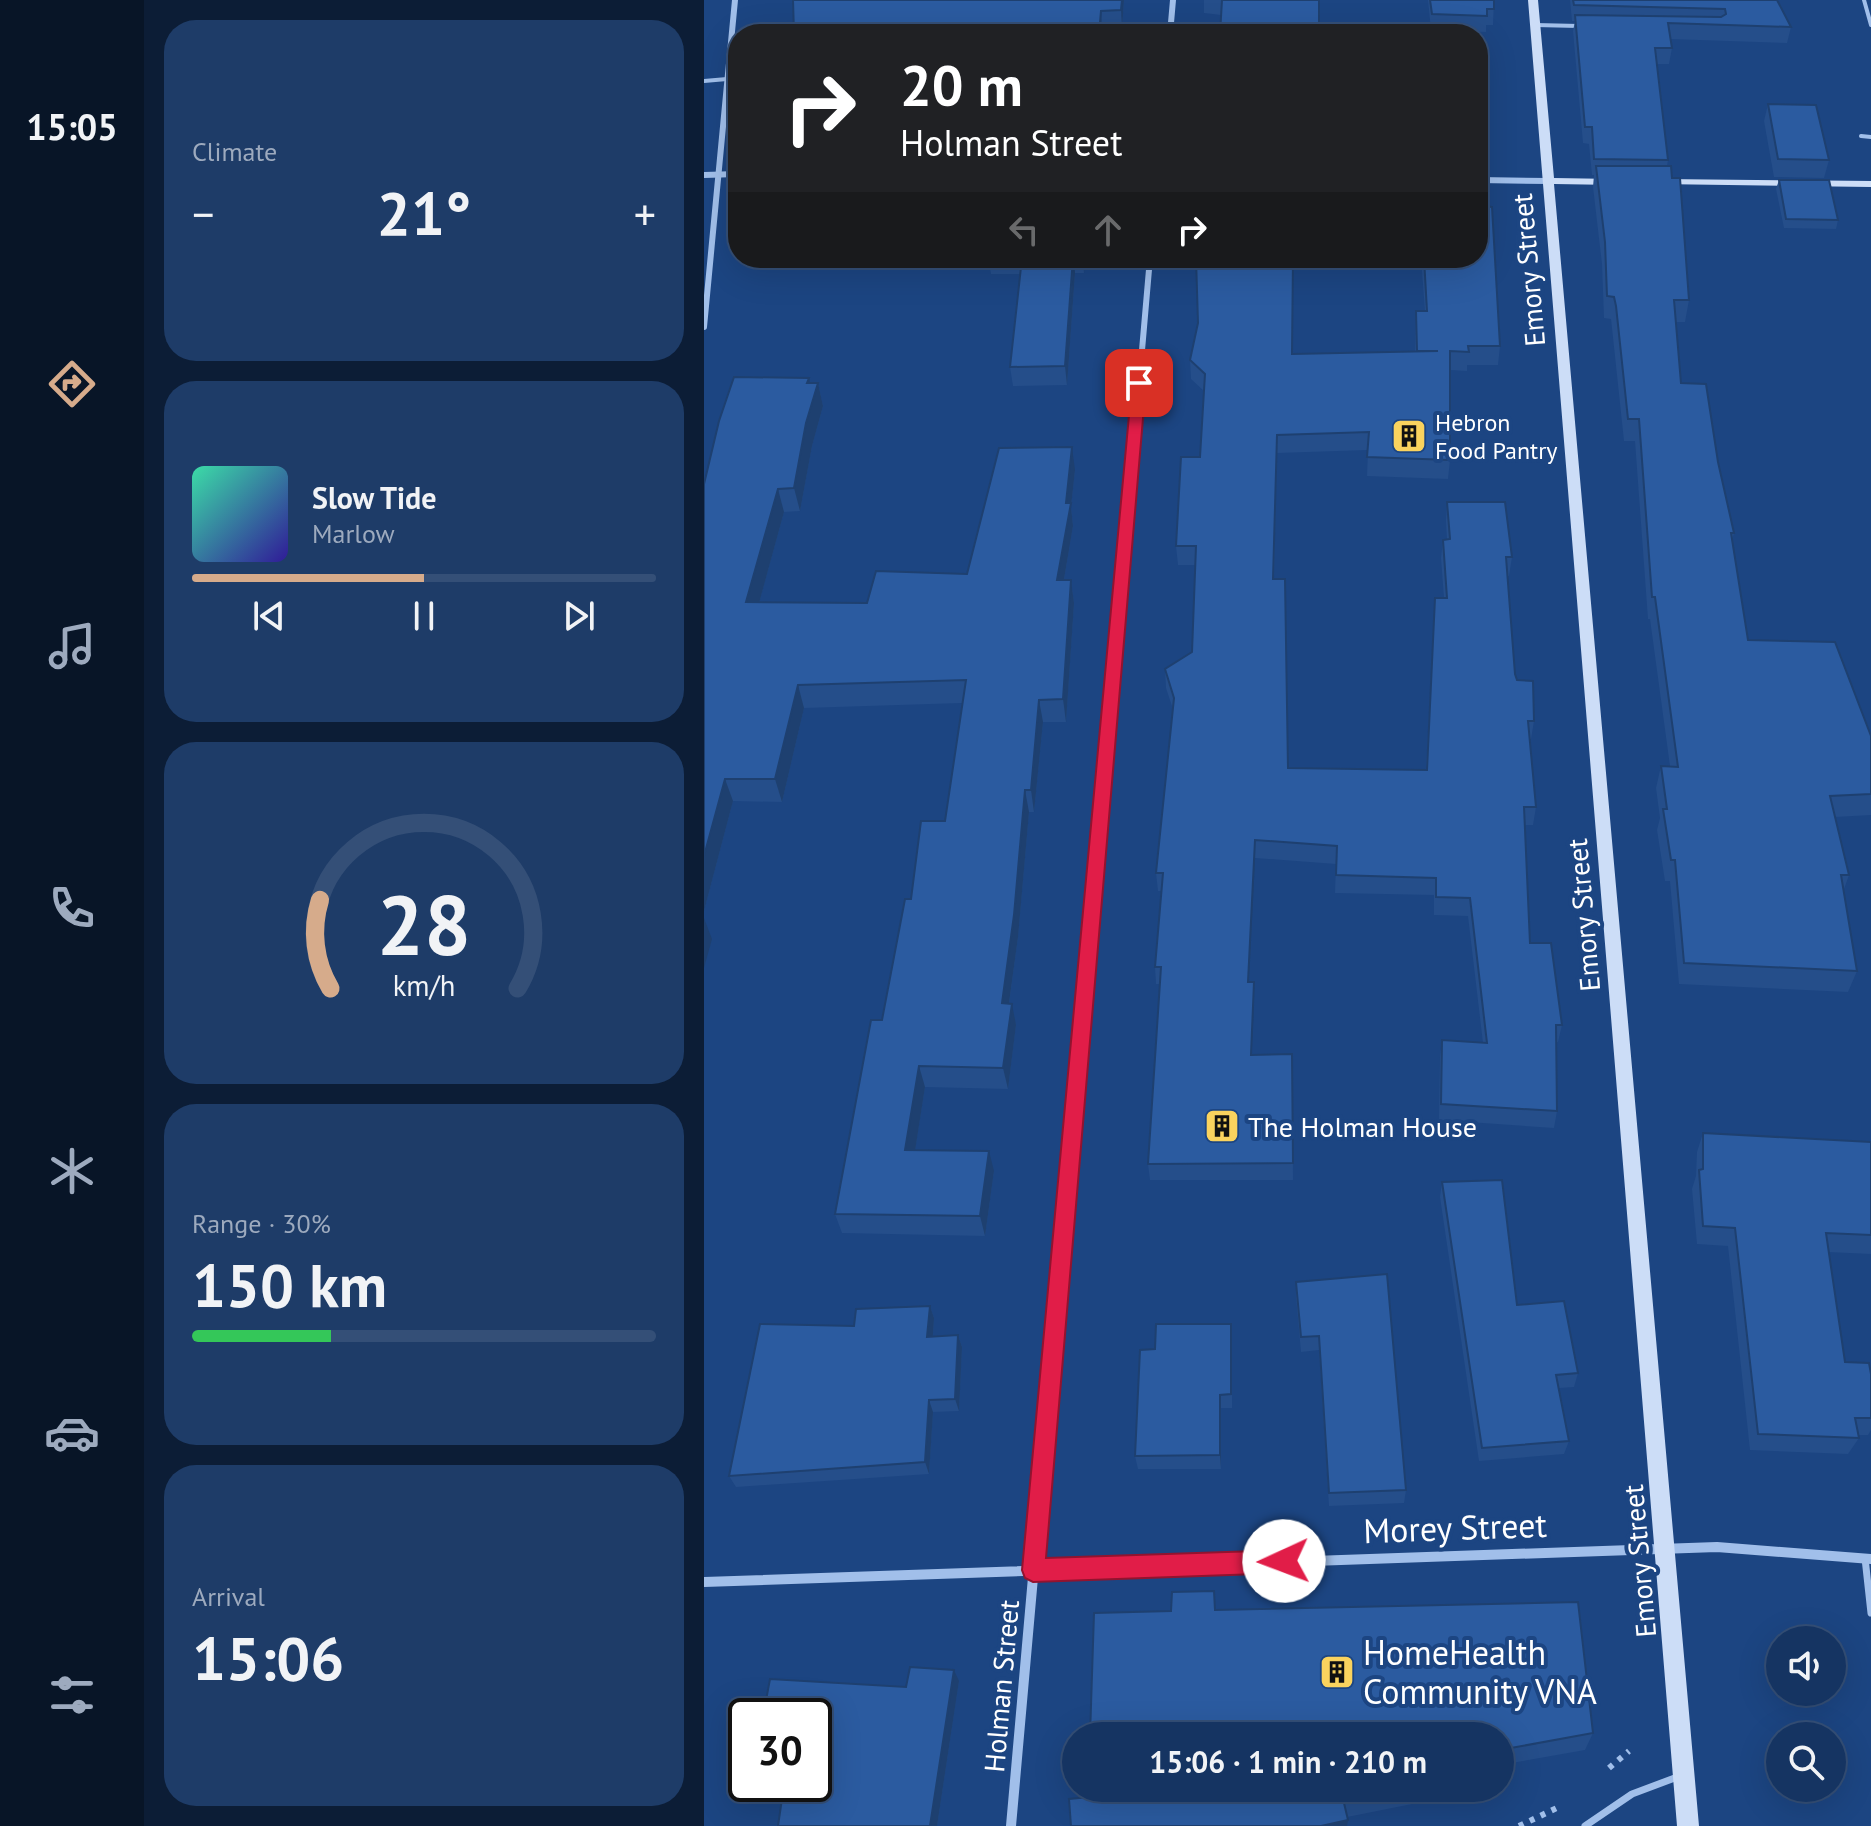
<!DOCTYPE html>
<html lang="en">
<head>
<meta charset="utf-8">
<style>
	body { margin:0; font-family:"PT Sans",sans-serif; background:#1e3c68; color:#f1f3f6; height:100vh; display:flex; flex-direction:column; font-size:30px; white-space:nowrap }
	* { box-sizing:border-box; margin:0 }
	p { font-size:26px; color:#9daabe }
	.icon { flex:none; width:44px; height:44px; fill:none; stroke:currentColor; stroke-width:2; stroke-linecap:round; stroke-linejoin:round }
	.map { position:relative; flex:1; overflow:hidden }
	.details { display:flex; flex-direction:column; gap:20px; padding:20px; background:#0c1d36; width:560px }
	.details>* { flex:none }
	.banner { position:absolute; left:24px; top:24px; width:760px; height:244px; border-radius:32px; box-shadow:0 8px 32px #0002,0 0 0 2px #344f77; background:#202124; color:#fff; overflow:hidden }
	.tools { position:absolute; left:1062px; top:1626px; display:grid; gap:16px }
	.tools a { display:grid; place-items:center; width:80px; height:80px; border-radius:50%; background:#153462; box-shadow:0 8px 32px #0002,0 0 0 2px #344f77; font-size:40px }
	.speed { position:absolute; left:24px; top:1698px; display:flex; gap:16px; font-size:40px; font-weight:700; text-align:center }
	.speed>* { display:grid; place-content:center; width:104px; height:104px; border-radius:50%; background:#153462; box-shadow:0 8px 32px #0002,0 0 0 2px #344f77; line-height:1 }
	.speed .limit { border:4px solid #111; border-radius:12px; background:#fff; color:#111 }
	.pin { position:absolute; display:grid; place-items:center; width:68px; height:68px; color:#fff; margin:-34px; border-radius:16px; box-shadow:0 4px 12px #0006 }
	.me { position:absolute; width:88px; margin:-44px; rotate:268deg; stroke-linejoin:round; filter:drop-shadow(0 0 6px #0008) }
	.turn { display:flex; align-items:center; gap:28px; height:168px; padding:0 40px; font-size:36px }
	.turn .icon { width:104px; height:104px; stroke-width:2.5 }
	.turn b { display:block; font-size:56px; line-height:68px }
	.lanes { display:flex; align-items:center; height:76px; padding:0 40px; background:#0003; justify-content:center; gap:40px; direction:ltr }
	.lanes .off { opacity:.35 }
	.big { font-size:60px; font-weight:600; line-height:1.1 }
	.details .card { flex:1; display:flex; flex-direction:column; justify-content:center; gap:12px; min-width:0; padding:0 28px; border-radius:32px; background:#1e3c68 }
	.details .dial { align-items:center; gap:0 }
	.dial svg { height:208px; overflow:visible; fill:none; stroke:#344f77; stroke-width:7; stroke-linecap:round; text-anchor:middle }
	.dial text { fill:#f1f3f6; stroke:none }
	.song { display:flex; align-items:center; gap:24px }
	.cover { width:96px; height:96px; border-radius:12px; background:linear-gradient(135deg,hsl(160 70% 55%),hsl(250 70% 35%)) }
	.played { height:8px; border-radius:4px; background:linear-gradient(90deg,#d6ab8b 50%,#344f77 50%) }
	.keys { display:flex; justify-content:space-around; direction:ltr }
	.heat { display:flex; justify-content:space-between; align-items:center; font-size:44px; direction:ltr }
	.charge { height:12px; border-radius:6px; background:linear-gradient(90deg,#34c759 30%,#344f77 0) }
	.trip { position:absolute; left:358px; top:1722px; width:452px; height:80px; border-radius:40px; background:#153462; box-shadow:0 8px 32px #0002,0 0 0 2px #344f77; font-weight:600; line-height:80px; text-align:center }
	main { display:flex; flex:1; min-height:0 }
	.tabs { display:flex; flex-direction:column; width:144px; justify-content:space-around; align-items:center; background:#081527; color:#9daabe }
	.tabs .icon { width:56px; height:56px }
	.tabs .on { color:#d6ab8b }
	.tabs b { font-size:36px; color:#f1f3f6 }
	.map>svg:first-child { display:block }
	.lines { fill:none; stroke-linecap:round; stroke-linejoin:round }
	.path { stroke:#a1bfea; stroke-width:6; stroke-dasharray:5 7; stroke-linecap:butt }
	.lane-far1 { stroke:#a1bfea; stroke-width:4 }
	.lane { stroke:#a1bfea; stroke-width:7 }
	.street-far2 { stroke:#a1bfea; stroke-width:6 }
	.street-far1 { stroke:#a1bfea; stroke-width:7 }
	.street { stroke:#a1bfea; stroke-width:10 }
	.secondary { fill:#ccddf7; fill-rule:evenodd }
	.wall { fill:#254e8a }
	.shaded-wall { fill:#1e4070 }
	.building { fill:#2b5ba0; stroke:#1e4070; stroke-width:2 }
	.route { fill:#e11d48; stroke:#92132f; stroke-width:2 }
	.labels { text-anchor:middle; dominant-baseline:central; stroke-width:8; stroke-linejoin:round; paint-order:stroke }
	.far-poi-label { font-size:24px; fill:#fff; stroke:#1c4582; text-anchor:start }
	.street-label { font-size:28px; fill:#fff; stroke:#1c4582 }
	.poi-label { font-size:28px; fill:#fff; stroke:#1c4582; text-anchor:start }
	.near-street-label { font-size:34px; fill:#fff; stroke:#1c4582 }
	.near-poi-label { font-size:34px; fill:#fff; stroke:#1c4582; text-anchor:start }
</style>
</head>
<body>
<main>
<nav class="tabs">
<b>15:05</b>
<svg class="icon on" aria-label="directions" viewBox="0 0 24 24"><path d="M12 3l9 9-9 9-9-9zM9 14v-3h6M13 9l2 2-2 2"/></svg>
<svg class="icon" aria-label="music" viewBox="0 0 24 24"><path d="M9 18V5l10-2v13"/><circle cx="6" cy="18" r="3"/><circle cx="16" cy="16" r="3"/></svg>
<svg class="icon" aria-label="phone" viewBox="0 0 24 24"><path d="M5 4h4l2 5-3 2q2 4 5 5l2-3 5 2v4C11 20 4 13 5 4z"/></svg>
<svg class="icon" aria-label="climate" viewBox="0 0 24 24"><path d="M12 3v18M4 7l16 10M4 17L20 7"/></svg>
<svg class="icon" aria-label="car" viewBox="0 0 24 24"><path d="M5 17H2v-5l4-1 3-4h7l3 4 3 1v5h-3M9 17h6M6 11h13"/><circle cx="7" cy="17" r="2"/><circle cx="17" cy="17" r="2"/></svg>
<svg class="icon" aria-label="filters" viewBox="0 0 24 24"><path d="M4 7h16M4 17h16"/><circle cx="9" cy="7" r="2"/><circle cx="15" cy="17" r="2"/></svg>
</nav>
<section class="details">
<div class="card"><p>Climate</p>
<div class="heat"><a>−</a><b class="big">21°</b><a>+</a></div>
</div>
<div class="card">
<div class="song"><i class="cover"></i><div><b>Slow Tide</b><p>Marlow</p></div></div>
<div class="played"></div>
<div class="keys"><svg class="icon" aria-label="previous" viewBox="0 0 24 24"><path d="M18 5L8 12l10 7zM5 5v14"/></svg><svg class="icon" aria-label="pause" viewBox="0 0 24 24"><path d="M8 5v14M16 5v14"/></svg><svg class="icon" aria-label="next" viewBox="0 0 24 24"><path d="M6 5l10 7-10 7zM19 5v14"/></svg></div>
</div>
<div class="card dial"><svg viewBox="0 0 100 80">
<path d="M14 69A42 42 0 1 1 86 69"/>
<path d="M14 69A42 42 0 0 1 10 35" stroke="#d6ab8b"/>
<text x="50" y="56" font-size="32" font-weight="700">28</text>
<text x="50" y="72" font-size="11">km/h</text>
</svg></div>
<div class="card"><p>Range · 30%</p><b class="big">150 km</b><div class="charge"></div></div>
<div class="card"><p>Arrival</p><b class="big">15:06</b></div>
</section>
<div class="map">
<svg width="1167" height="1826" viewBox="0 0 1167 1826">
	<rect width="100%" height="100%" fill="#1c4582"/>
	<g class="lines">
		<g class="path">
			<polyline points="905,1768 925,1751"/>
			<polyline points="815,1826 857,1806"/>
		</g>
		<g class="lane-far1">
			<polyline points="1160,0 1167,25"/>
			<polyline points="831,25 875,26"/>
			<polyline points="0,81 23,79"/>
			<polyline points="1157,136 1167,137"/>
		</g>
		<g class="lane">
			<polyline points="1161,1558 1167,1613"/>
			<polyline points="881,1826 928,1794 976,1776"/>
		</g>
		<g class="street-far2">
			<polyline points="466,34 469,0"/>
			<polyline points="0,175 34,174"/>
			<polyline points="774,180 845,181"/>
			<polyline points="0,327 31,0"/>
			<polyline points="429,454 446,258"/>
		</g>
		<polyline class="street-far1" points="376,1048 429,452"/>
		<g class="street">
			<polyline points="0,1582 1013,1547 1167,1559"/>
			<polyline points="307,1826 376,1046"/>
		</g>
		<g class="secondary">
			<polygon points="824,0 834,0 850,178 911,179 917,182 911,185 850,184 995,1826 973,1826"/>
			<polygon points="958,179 1167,181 1167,187 954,184 954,180"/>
		</g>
	</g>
	<g class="wall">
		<polygon points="420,0 418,28 90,34"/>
		<polygon points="500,0 615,0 615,34 516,34 517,15 500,13"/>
		<polygon points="724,0 790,0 789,25 782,25 782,32 727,30"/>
		<polygon points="866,0 1073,0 1087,27 1083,43 966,39 968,48 965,64 953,64 964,160 963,166 985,300 981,322 972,322 977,383 1014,462 1030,533 1028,540 1044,640 1167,736 1167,815 1131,817 1145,875 1140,889 1153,971 1144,992 975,984 966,881 961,881 953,830 956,818 952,788 957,766 966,766 946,619 944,619 931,441 920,441 908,328 907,319 900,318 898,264 889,187 890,175 888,175 885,144 879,143 869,31 871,21 868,21"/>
		<polygon points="1064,104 1125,160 1120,178 1070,177 1060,121"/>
		<polygon points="1075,180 1134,220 1132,229 1080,228 1072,189"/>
		<polygon points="778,206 796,346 794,365 763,365 763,371 746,370 746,460 744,479 663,476 664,450 573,453 570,579 584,768 722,770 730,616 731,598 740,598 737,558 739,540 743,540 742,521 743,502 808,557 805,576 803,576 811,674 830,721 827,739 826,739 832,807 829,825 821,825 826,943 858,1025 854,1042 853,1042 853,1111 850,1128 735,1120 736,1057 738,1040 779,1043 764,916 730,915 730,895 631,893 632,864 551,858 545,982 550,982 548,1055 588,1054 589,1180 446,1180 444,1164 456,984 452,984 451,967 457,891 454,891 452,873 469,709 462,688 461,669 488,652 492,565 474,565 472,546 496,457 500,391 487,379 486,360 588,354 711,352 712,311 721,311 717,258 774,258"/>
		<polygon points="237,258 382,258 380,273 371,273 363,385 309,386 306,367 316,274 287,274 285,260 238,261"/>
		<polygon points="106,383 114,383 119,406 108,446 96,511 80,512 55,603 163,603 263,574 371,470 367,507 369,526 360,580 367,580 370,603 362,722 339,722 330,812 325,812 314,937 305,1004 312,1025 304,1089 221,1087 211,1150 290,1171 281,1236 138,1233 131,1214 207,899 241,821 258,703 100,708 78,802 29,801 0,911 0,484"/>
		<polygon points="999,1133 1167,1142 1167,1254 1124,1252 1141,1362 1167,1374 1167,1430 1164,1435 1154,1435 1155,1438 1144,1454 1046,1450 1024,1246 993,1244 988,1189 992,1176 993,1152"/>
		<polygon points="738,1182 813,1305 874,1373 870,1387 855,1388 865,1441 860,1454 775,1461 736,1197"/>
		<polygon points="592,1282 702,1490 700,1503 625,1506 615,1350 597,1352 592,1297"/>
		<polygon points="226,1306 230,1318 229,1336 254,1335 258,1347 255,1411 229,1412 225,1474 32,1487 25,1476 150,1326"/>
		<polygon points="528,1338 528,1408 517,1408 517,1469 434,1469 431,1456 451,1349"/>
		<polygon points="512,1610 889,1733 881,1750 796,1765 796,1736"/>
		<polygon points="255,1681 233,1826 74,1826 79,1794 53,1792 45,1784 110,1784 202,1687"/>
		<polygon points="384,1788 736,1788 733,1799 643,1817 643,1826 367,1826 384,1797"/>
	</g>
	<g class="shaded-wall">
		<polygon points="418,0 420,0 418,28 417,10"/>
		<polygon points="397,11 398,34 395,34"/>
		<polygon points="370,258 371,273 363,385 361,366"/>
		<polygon points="379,258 382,258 380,273"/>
		<polygon points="105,378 109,398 114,383 119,406 108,446 96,511 90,488 102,423 103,383"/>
		<polygon points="368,447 371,470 367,507 369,526 356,603 353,580"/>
		<polygon points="74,489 80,512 49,625 42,602"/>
		<polygon points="367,580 370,603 362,722 359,699"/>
		<polygon points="94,685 100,708 78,802 71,779"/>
		<polygon points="335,700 339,722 330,812 327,790"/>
		<polygon points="21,779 29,801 0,911 0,856"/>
		<polygon points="321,790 325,812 314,937 302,1025 298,1003"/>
		<polygon points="551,840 551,858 544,999 544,982"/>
		<polygon points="0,918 8,939 0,968"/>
		<polygon points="550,982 550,999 547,1071 547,1055"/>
		<polygon points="308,1004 312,1025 304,1089 299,1068"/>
		<polygon points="215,1066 221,1087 208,1170 201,1150"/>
		<polygon points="285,1151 290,1171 281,1236 276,1216"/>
		<polygon points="226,1306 230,1318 228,1349 223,1337"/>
		<polygon points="254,1335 258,1347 255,1411 251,1399"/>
		<polygon points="516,1395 517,1408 517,1469 516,1455"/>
		<polygon points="225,1400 229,1412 225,1474 221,1462"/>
		<polygon points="250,1670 255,1681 233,1826 226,1826"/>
		<polygon points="644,1820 643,1826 617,1826"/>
	</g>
	<g class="building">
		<polygon points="89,0 418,0 417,10 397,11 395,34 90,34"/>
		<polygon points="518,0 615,0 615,29 592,29 592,34 516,34"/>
		<polygon points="726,0 790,0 790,9 783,9 783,16 728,14"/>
		<polygon points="869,0 1073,0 1087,27 964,23 968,48 951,48 964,160 890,159 888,127 881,127 871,15 1017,17 1022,14 1021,9 870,5"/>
		<polygon points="1064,104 1112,105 1125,160 1074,159"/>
		<polygon points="774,166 775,168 778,206 788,207 796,346 764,346 765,352 746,351 746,460 663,457 665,432 573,435 569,579 581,579 584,768 723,770 731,598 743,598 739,540 746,539 743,502 801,502 808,557 802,557 811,674 813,680 829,681 830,721 824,721 832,807 820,807 826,943 847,943 858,1025 852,1025 853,1111 737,1104 738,1040 783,1043 766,898 732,897 732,878 632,875 633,846 551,840 544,982 550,982 547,1055 588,1054 589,1163 444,1164 457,967 451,967 459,873 452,873 470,698 461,669 488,652 492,546 472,546 477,457 496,457 501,374 486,360 494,323 492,258 589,258 588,354 734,351 713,351 712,311 723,311 720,258 774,258"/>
		<polygon points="892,166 967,166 968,178 976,178 985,300 970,300 977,383 1002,384 1014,462 1030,533 1027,533 1044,640 1131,642 1167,736 1167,794 1126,796 1145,875 1137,875 1153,971 980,963 971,860 967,860 959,809 963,809 957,766 974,767 951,597 948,597 935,419 924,419 912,306 910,297 903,296 901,242"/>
		<polygon points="1075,180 1125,180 1134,220 1082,219"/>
		<polygon points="318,258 369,258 361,366 306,367"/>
		<polygon points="30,377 105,378 103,383 114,383 102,423 90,488 74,489 42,602 163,603 172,571 263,574 295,448 368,447 362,503 367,503 353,580 367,580 359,699 335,700 327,790 321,790 310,915 298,1003 308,1004 299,1068 215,1066 201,1150 285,1151 276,1216 131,1214 167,1020 178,1020 201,899 207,899 217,821 241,821 262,680 94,685 71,779 21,779 0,856 0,484 15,421"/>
		<polygon points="999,1133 1167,1142 1167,1235 1122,1233 1141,1362 1165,1363 1167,1374 1167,1418 1151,1418 1155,1438 1054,1434 1031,1228 999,1226 995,1170 999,1169"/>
		<polygon points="798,1180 813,1305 860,1301 874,1373 852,1375 865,1441 778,1448 738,1182"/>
		<polygon points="683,1274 702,1490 625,1493 615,1336 597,1337 592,1282"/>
		<polygon points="226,1306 223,1337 254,1335 251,1399 225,1400 221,1462 25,1476 56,1324 150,1326 152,1309"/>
		<polygon points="452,1324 527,1324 527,1394 516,1395 516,1455 431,1456 436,1350 451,1349"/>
		<polygon points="510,1591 511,1610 874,1602 889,1733 796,1750 796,1736 386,1736 390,1613 467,1611 468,1592"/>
		<polygon points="206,1667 250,1670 226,1826 74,1826 80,1785 61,1784 110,1784 110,1716 59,1716 66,1679 202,1687"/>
		<polygon points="384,1788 714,1788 640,1803 644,1820 617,1826 367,1826 365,1799 384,1797"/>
	</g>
	<polygon class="route" points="435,379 442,383 342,1558 580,1550 588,1553 592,1561 588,1569 580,1573 329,1582 321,1578 318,1570 428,383"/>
	<defs>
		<g id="building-square" transform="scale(1.8)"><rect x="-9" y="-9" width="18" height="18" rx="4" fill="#fad35e" stroke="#1c4582"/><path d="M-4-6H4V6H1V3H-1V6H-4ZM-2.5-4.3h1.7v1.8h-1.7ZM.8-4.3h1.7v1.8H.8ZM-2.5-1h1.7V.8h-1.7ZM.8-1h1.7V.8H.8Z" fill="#111"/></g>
	</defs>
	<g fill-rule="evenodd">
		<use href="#building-square" x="705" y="436"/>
		<use href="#building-square" x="518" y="1126"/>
		<use href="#building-square" x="633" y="1672"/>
	</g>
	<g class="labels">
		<g class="far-poi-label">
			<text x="731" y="422">Hebron<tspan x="731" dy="28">Food Pantry</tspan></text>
		</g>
		<g class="street-label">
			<text transform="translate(824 270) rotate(-95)">Emory Street</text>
			<text transform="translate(879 915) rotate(-95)">Emory Street</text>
			<text transform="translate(935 1561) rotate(-95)">Emory Street</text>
			<text transform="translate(297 1686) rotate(-85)">Holman Street</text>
		</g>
		<g class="poi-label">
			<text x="544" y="1126">The Holman House</text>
		</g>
		<g class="near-street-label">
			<text transform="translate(751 1527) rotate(-2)">Morey Street</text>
		</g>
		<g class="near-poi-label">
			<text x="659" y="1652">HomeHealth<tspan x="659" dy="39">Community VNA</tspan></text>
		</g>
	</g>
</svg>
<div class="tools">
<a><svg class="icon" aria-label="sound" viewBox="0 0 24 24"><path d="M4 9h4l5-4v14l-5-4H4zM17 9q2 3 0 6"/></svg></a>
<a><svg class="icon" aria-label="search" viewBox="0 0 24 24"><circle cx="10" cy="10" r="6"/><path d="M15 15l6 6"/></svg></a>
</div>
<div class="speed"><div class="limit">30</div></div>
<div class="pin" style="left:435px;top:383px;background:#d93025"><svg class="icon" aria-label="arrive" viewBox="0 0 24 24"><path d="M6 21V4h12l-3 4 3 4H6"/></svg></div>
<svg class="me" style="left:580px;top:1561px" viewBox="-20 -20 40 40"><circle r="19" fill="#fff"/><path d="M0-13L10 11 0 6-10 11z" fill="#e11d48"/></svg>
<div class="trip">15:06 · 1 min · 210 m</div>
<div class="banner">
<div class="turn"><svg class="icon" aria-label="right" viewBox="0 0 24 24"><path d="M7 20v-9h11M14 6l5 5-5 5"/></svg><div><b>20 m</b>Holman Street</div></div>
<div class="lanes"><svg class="icon off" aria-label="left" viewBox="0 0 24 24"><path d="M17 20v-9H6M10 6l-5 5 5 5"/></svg><svg class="icon off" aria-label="ahead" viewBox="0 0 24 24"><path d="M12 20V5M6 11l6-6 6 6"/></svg><svg class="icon" aria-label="right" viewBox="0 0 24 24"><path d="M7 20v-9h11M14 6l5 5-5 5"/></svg></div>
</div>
</div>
</main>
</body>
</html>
